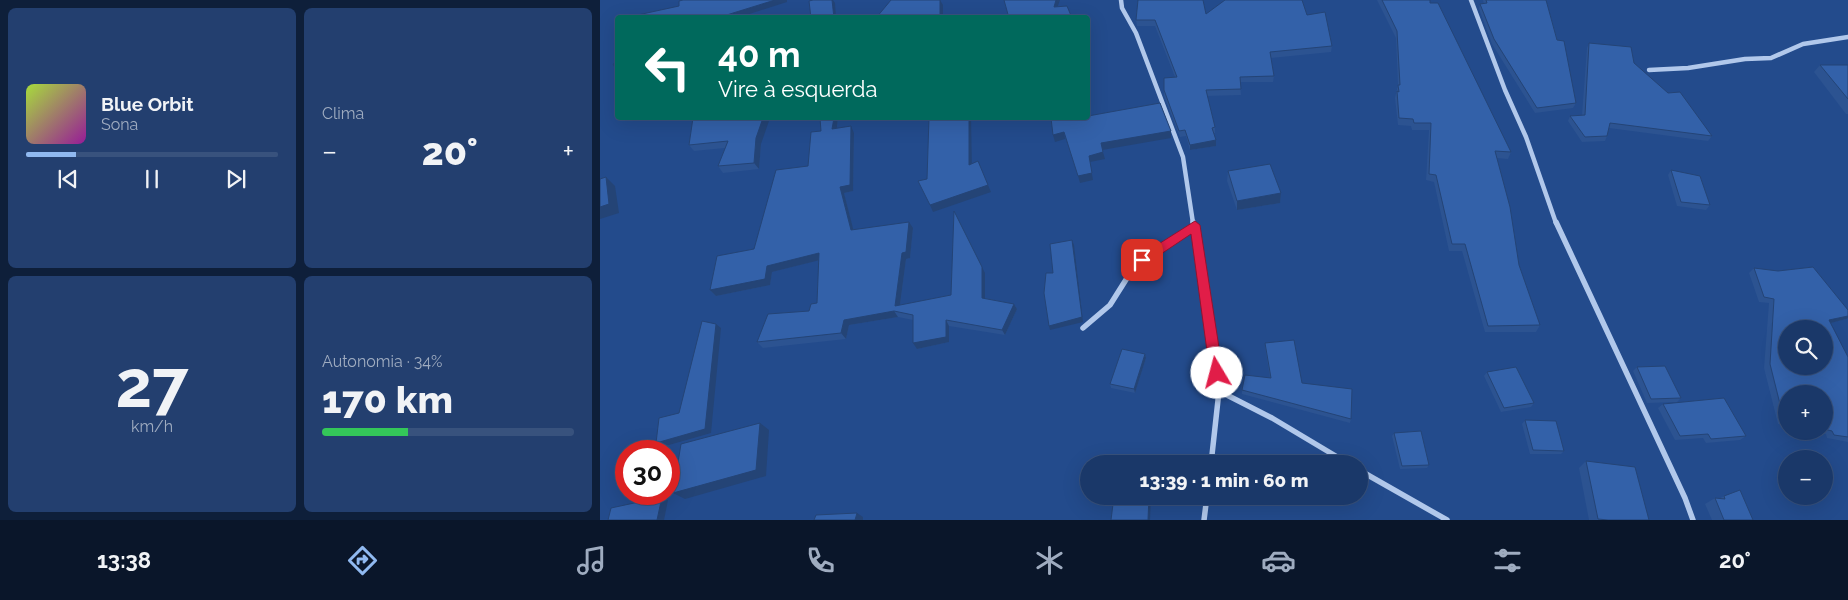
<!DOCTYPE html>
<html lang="pt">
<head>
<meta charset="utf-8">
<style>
	body { margin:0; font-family:Raleway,sans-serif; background:#233f6f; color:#f1f3f6; height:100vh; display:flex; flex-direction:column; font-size:19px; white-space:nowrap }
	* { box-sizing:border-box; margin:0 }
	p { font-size:16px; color:#9facc0 }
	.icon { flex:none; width:28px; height:28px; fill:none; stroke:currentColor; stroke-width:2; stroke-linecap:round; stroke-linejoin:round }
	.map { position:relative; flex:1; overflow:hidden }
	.side { display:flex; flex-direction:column; gap:8px; padding:8px; background:#0e1f3a; width:600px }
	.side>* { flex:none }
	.hud { position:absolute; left:15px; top:15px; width:475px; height:105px; border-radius:5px; box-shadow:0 5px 20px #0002,0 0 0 1px #38527d; background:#00695c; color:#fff; overflow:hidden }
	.tools { position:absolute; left:1178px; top:320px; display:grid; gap:10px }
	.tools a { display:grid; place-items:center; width:55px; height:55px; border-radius:50%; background:#1a3869; box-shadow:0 5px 20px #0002,0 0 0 1px #38527d; font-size:25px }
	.speed { position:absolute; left:15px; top:440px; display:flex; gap:10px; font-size:25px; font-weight:700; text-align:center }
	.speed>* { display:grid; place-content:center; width:65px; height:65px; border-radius:50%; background:#1a3869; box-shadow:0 5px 20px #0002,0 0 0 1px #38527d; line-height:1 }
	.speed .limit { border:8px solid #d22; background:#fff; color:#111 }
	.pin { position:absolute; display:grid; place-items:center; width:42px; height:42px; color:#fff; margin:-21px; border-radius:10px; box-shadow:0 2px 8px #0006 }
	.me { position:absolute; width:55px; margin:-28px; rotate:352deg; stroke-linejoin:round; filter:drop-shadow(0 0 4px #0008) }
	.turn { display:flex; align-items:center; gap:18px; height:105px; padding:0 20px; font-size:22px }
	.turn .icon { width:65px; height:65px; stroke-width:2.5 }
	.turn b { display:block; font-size:35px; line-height:42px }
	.big { font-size:38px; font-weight:800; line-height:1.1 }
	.side .card { flex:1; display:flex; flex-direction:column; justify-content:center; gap:8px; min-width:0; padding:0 18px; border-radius:8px; background:#233f6f }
	.side .dial { align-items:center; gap:0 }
	.dial b { font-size:65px; line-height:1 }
	.song { display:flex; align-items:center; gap:15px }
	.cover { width:60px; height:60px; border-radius:8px; background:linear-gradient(135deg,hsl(80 70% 55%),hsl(300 70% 35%)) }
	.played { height:5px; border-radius:2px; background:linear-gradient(90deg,#90b9f0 20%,#38527d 20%) }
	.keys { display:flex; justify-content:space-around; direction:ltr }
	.heat { display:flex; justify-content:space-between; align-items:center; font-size:28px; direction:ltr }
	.charge { height:8px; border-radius:4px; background:linear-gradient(90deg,#34c759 34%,#38527d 0) }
	.side .tiles { flex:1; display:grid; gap:8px; grid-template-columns:repeat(2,1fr) }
	.trip { position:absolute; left:480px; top:455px; width:288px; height:50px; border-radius:25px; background:#1a3869; box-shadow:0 5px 20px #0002,0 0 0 1px #38527d; font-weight:800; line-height:50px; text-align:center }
	.tab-bar { display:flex; height:80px; justify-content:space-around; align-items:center; background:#0a162a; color:#9facc0 }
	.tab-bar .icon { width:35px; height:35px }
	.tab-bar .selected { color:#90b9f0 }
	.tab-bar b { font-size:22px; color:#f1f3f6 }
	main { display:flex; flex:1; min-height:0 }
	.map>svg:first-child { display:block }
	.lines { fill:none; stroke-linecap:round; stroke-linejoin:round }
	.street-far1 { stroke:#b1c8eb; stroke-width:4.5 }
	.street { stroke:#b1c8eb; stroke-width:5.5 }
	.wall { fill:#2c5391 }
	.shaded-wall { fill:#244476 }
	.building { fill:#3361a9; stroke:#244476; fill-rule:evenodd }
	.route { fill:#e11d48; stroke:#92132f }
</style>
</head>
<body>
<main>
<section class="side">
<div class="tiles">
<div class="card">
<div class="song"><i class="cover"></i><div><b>Blue Orbit</b><p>Sona</p></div></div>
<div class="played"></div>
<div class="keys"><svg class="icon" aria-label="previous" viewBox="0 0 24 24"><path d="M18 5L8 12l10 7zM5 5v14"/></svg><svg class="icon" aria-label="pause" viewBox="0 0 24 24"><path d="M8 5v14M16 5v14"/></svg><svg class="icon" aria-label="next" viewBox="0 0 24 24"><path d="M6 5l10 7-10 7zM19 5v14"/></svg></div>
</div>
<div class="card"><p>Clima</p>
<div class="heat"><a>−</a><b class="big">20°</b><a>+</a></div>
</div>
<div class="card dial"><b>27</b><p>km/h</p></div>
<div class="card"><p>Autonomia · 34%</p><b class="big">170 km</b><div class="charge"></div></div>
</div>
</section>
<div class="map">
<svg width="1248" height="520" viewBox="0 0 1248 520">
	<rect width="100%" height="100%" fill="#234b8c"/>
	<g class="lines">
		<g class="street-far1">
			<polyline points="521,0 522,8 536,33 583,157 593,223"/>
			<polyline points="871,0 905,90 926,137 956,223"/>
			<polyline points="1049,70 1088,68 1145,59 1171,58 1203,44 1248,37"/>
		</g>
		<g class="street">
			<polyline points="593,222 619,391 611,464"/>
			<polyline points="956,222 1085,498 1093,520"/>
			<polyline points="483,328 510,305 534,267 550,254 595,225"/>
			<polyline points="619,391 672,418 749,464"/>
			<polyline points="759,470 847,520"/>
			<polyline points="604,520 607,496"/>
		</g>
	</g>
	<g class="wall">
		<polygon points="777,0 830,0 830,3 911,152 908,159 897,158 919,265 940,325 936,332 885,332 862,251 849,251 834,182 826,180 829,130 812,130 811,126 798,125 795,98 798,85 796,38"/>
		<polygon points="883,0 946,0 976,103 973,108 935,113 892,44 879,9 880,4 884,4"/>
		<polygon points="606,14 707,15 732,46 731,52 671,58 674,76 673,82 640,82 641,95 607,96 615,127 615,133 614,133 616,146 590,150 586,136 580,137 564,96 564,90 575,77 555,26 537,26 536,20"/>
		<polygon points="989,43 1034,63 1112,136 1108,141 1009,128 1007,136 1005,141 982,142 968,121 970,116 982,115 987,48"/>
		<polygon points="1220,65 1248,65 1248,114 1246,114 1214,72"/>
		<polygon points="93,118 161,144 159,169 123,173 118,166 125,148 94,151 89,145"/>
		<polygon points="220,118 238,118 237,128 254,133 253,191 244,193 253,229 313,228 310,258 306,259 300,305 351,295 385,273 385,298 414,304 417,309 405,335 349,326 349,342 317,349 313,320 298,317 249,325 246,339 163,348 157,342 209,311 217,303 219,260 172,272 170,285 116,296 110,290 154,249 208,166 221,131"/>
		<polygon points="1071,170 1110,205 1106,210 1077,206 1068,175"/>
		<polygon points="628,171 681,193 680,203 637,210 627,181"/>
		<polygon points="1154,268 1246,319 1230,323 1248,357 1248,442 1227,438 1226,434 1212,431 1224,431 1224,394 1186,394 1186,425 1178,424 1164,368 1169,303 1159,302 1149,273"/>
		<polygon points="665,343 702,383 751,419 750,423 642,394 642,390 670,378 665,347"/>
		<polygon points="545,354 546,358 535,393 511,388 510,384"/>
		<polygon points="1037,367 1081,398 1077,402 1047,403 1033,371"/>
		<polygon points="887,372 934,403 931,407 901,412 884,376"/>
		<polygon points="1063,404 1146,436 1140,440 1106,443 1103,438 1075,440 1058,408"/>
		<polygon points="925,420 964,451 961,454 930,454 922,424"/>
		<polygon points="794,433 829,465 827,468 800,469 792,436"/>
		<polygon points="986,461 1049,520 989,520 979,468"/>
		<polygon points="1124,496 1153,520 1112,520 1105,504 1115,498 1119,499"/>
	</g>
	<g class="shaded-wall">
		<polygon points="175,0 187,0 187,2 137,18 117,18"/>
		<polygon points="232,0 233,0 235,3 236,18 234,18"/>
		<polygon points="340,0 343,5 343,18 340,18"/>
		<polygon points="456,0 460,0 455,14 454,7"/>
		<polygon points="163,118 170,118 161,144 159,169 154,163 156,138"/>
		<polygon points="234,118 238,118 236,135 232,129"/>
		<polygon points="369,118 371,118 372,171 369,165"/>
		<polygon points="251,126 254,133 253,191 244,193 255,236 251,230 240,187"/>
		<polygon points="571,131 571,138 502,150 501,143"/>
		<polygon points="464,132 465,139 455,142 453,135"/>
		<polygon points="616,140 616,146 590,150 590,145"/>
		<polygon points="503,152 505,159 490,162 493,180 480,183 478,176 489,156"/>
		<polygon points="6,177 15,186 19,213 0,219 0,207"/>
		<polygon points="388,185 391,192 333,212 330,205"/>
		<polygon points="681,193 680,203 637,210 637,201"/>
		<polygon points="309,222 313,228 310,258 306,259 299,312 295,306 302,253"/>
		<polygon points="472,240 474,245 483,322 450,330 449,326"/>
		<polygon points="219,253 224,259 172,272 170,285 116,296 110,290 167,266"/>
		<polygon points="382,267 385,273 385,304 382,298"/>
		<polygon points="414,304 417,309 405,335 402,330"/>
		<polygon points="294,311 298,317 249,325 246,339 241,333 244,320"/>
		<polygon points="1248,316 1248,318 1246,319 1223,325 1229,320"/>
		<polygon points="346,320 349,326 349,342 317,349 313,343"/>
		<polygon points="116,324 121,328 111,433 62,447 56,443 105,429"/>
		<polygon points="545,354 546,358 535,393 534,389"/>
		<polygon points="160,423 169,430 166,476 85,499 73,493"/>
		<polygon points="549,496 551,496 550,520 548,520"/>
		<polygon points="62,497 68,500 64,520 57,520"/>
		<polygon points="257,513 263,517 263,520 255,520"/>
	</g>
	<g class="building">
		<polygon points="83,0 175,0 117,18 33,18 33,16 79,6 79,1"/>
		<polygon points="213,0 232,0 234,18 211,18 209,1"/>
		<polygon points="291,0 340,0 340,18 276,18"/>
		<polygon points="404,0 456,0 454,7 467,6 472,18 409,18"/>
		<polygon points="538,0 603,0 606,14 625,0 702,0 707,15 725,12 732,46 670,52 674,76 640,77 641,89 606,90 615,127 612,128 616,140 590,145 585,130 579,131 564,90 564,78 577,77 555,20 536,20"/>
		<polygon points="782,0 830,0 830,3 838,3 911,152 895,151 910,207 919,265 940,325 888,326 865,244 852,244 836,175 829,174 831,123 814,123 813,119 799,118 797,91 799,92 798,85 800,85 797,31"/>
		<polygon points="886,0 946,0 957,40 964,41 976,103 937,108 894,39 880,4 887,3"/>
		<polygon points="989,43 1031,47 1034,63 1068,93 1080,92 1112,136 1010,123 1007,136 985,137 970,116 985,115"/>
		<polygon points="18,63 18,73 13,64"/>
		<polygon points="1220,65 1248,65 1248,99"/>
		<polygon points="560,103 571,131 501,143 503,152 489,156 492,173 478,176 464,132 453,135 451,118 488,118 488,116"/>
		<polygon points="93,118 163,118 156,138 154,163 118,166 128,141 89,145"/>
		<polygon points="220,118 234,118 232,129 251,126 250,185 240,187 251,230 309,222 306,252 302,253 295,306 351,295 354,211 382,267 382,298 414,304 402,330 346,320 346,337 313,343 313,315 294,311 244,320 241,333 157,342 168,314 209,311 211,304 217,303 219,253 167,266 165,279 110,290 117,256 154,249 176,170 208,166 211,132 221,131"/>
		<polygon points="329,118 369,118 369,165 378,161 388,185 330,205 318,181 327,179"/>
		<polygon points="670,164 681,193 637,201 628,171"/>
		<polygon points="1071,170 1100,176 1110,205 1081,202"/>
		<polygon points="6,177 9,204 0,207 0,179"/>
		<polygon points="472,240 482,317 449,326 444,293 446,273 453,273 450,244"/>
		<path d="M1213 267 1248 310V316L1229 320 1248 357V437L1234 435 1232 431 1224 429V394H1186V420H1184L1170 364 1174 299 1164 297 1154 268 1178 271ZM1186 329H1224V366H1186Z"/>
		<polygon points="102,321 116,324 105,429 56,443 59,418 79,413"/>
		<polygon points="694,340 702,383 752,389 751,419 642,390 645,375 671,378 665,343"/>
		<polygon points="522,349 545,354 534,389 510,384"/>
		<polygon points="1065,366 1081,398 1051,399 1037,367"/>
		<polygon points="916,367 934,403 904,408 887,372"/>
		<polygon points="1124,398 1146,436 1111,439 1108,434 1080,436 1063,404"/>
		<polygon points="925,420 956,421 964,451 933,450"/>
		<polygon points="160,423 156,470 73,493 81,444"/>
		<polygon points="821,431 829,465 802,466 794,433"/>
		<polygon points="661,455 662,464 614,464 616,458"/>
		<polygon points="606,459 607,463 608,464 547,464"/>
		<polygon points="986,461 1035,467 1049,520 1008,520 998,519"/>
		<polygon points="1140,490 1153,520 1124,520 1115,498 1125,499 1124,496"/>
		<polygon points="514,496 549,496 548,520 511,520"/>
		<polygon points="62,497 57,520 8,520 11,508"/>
		<polygon points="257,513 255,520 214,520 216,515"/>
	</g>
	<polygon class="route" points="595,221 600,225 623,373 621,377 617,379 612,377 610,373 591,234 546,264 542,265 536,260 538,257"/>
</svg>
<div class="tools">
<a><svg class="icon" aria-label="search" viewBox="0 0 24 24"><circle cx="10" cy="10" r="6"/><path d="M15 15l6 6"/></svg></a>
<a>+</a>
<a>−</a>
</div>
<div class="speed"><div class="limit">30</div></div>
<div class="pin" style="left:542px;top:260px;background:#d93025"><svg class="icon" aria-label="arrive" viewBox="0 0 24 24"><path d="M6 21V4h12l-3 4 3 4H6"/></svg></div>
<svg class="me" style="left:617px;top:373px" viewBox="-20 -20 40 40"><circle r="19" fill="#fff"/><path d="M0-13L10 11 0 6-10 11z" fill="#e11d48"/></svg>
<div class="trip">13:39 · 1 min · 60 m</div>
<div class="hud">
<div class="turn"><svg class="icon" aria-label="left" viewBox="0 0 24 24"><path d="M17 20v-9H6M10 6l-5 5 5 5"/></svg><div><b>40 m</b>Vire à esquerda</div></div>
</div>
</div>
</main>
<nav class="tab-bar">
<b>13:38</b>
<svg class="icon selected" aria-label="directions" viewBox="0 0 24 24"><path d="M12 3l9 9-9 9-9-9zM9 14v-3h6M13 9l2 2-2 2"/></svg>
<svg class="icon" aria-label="music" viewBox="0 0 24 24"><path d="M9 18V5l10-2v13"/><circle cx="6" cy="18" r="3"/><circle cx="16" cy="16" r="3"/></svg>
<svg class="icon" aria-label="phone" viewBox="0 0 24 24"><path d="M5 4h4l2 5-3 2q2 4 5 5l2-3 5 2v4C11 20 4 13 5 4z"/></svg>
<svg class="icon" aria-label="climate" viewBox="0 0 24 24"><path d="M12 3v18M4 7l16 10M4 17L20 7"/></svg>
<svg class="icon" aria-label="car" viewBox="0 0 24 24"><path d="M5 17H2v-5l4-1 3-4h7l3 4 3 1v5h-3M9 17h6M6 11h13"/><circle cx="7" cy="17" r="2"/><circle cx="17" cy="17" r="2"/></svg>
<svg class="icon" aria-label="filters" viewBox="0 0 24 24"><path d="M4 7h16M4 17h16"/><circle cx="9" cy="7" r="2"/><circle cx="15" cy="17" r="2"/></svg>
<b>20°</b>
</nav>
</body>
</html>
